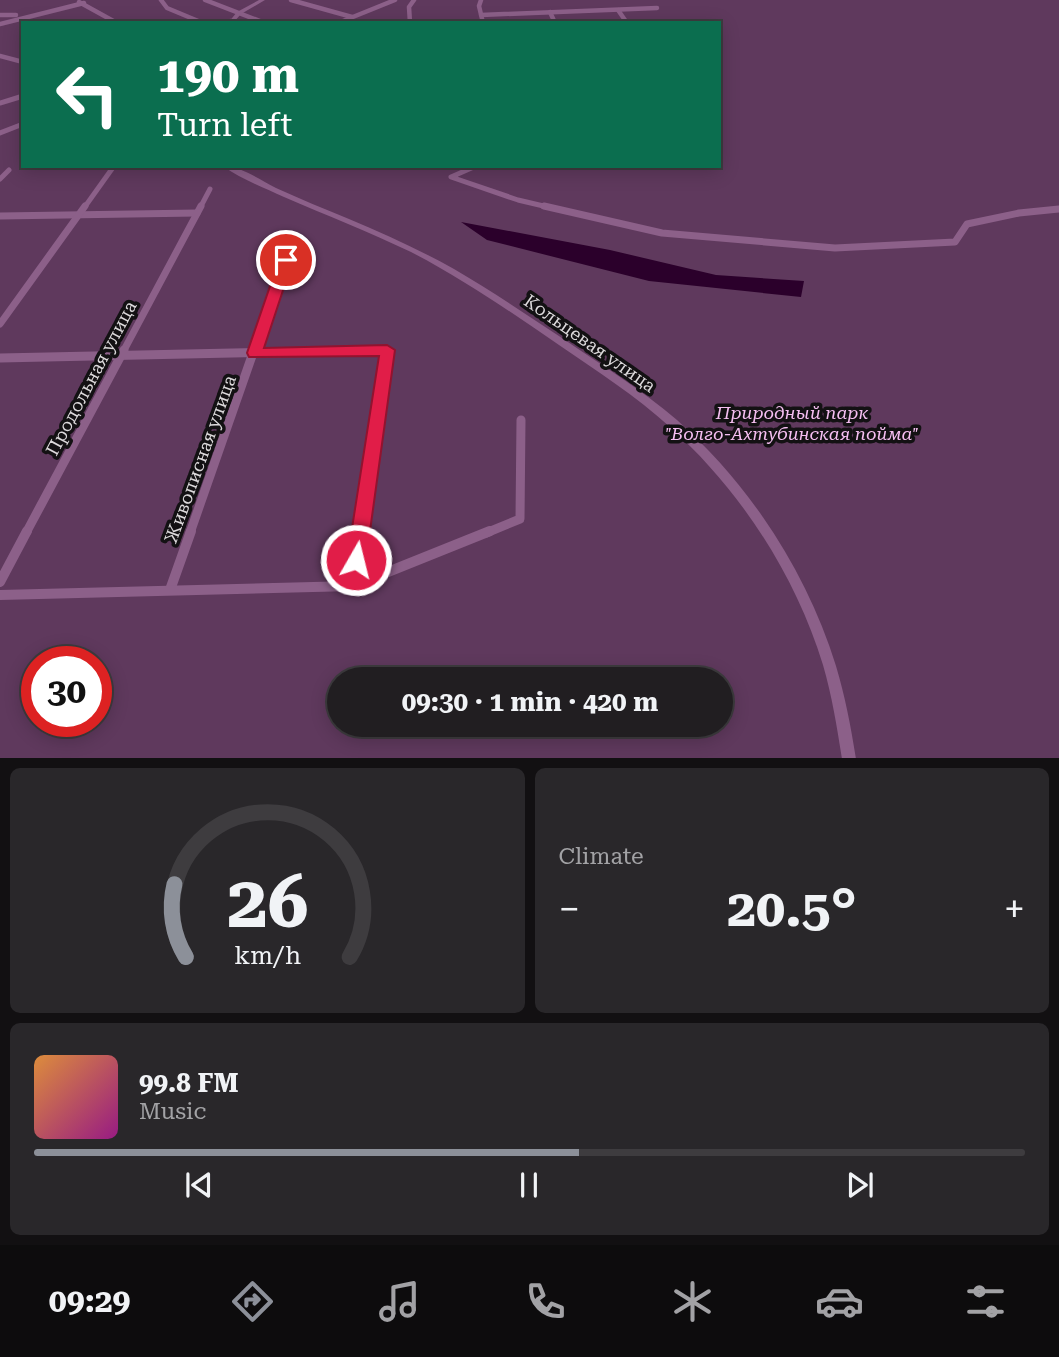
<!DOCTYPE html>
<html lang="en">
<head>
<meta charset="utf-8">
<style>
	body { margin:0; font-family:"Roboto Serif",serif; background:#29272a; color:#f1f3f6; height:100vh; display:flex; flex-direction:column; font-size:26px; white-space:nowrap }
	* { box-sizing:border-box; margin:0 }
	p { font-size:23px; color:#a2a2a5 }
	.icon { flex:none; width:38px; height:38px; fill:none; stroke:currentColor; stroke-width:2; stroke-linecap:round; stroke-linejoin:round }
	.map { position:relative; height:758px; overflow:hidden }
	.panel { display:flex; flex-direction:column; gap:10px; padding:10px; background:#121012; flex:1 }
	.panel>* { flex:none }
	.top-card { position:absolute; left:21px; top:21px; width:700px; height:147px; border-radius:0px; box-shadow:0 4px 18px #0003,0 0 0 2px #3e3c3f; background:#0b6e4f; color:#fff; overflow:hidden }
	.speed { position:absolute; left:21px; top:646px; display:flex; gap:14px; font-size:35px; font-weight:700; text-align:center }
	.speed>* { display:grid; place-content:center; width:91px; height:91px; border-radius:50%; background:#211e21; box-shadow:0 4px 18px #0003,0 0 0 2px #3e3c3f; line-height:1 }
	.speed .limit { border:10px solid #d22; background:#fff; color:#111 }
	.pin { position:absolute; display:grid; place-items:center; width:60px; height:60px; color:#fff; margin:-30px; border:4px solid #fff; border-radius:50%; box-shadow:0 2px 7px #0007 }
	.me { position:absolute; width:77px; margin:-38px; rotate:8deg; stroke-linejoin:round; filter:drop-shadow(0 0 5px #0008) }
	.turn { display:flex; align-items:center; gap:24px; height:147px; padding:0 21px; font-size:32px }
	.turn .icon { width:91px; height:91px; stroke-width:2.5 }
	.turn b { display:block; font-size:49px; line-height:60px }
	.big { font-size:52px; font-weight:700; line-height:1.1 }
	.panel .widget { flex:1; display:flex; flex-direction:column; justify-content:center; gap:10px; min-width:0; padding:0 24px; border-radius:10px; background:#29272a }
	.panel .dial { align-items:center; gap:0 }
	.dial svg { height:182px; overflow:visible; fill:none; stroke:#3e3c3f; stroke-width:7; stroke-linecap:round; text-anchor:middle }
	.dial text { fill:#f1f3f6; stroke:none }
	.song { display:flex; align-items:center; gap:21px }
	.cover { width:84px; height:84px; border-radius:10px; background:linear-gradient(135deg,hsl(30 70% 55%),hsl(310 70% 35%)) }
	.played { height:7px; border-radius:4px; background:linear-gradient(90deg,#8c9099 55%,#3e3c3f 55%) }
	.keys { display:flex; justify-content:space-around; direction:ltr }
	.heat { display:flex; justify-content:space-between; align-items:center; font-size:38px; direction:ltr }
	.panel .tiles { flex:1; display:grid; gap:10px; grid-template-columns:1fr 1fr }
	.widget:last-child { grid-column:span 2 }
	.trip { position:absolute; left:327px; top:667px; width:406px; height:70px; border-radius:35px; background:#211e21; box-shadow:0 4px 18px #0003,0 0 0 2px #3e3c3f; font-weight:700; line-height:70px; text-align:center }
	.menu { display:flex; height:112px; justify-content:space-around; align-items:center; background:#0d0c0d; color:#a2a2a5 }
	.menu .icon { width:49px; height:49px }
	.menu .on { color:#8c9099 }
	.menu b { font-size:32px; color:#f1f3f6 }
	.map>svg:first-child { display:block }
	.green { fill:#5f395d; fill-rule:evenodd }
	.water { fill:#2b002b }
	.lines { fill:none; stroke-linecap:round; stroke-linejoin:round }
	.minor-far4 { stroke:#8c6089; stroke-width:4.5 }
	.minor-far3 { stroke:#8c6089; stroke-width:5 }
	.minor-far2 { stroke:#8c6089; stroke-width:7 }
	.minor-far1 { stroke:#8c6089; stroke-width:9 }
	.minor { stroke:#8c6089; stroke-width:10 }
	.tertiary { fill:#8c6089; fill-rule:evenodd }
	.route { fill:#e11d48; stroke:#92132f; stroke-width:2 }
	.labels { text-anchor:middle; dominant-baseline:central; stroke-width:7; stroke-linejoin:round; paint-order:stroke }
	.street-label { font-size:18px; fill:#dcd9db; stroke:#131113 }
	.park-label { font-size:18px; font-style:italic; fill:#f5bef1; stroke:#131113 }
</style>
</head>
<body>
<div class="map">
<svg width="1059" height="759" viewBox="0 0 1059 759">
	<rect width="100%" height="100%" fill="#2c282c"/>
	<path class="green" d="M0 0H1059V758H0ZM23 23H719V166H23ZM37 662H96V721H37ZM340 679H721V724H340Z"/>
	<polygon class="water" points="461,222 610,250 716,275 804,281 801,297 649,281 487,240"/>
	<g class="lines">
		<g class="minor-far4">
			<polyline points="161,0 167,8 203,23"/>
			<polyline points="205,0 265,23"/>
			<polyline points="291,0 352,17"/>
			<polyline points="481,0 479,6 483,23"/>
			<polyline points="79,2 117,23"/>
			<polyline points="618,10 627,23"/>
			<polyline points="550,12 555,23"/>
			<polyline points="0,15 16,15"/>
			<polyline points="481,15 657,8"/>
			<polyline points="220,23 231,21"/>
			<polyline points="338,23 395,0"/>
			<polyline points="410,23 409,7 414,0"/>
			<polyline points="0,24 84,3"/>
			<polyline points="0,56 23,62"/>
		</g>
		<g class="minor-far3">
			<polyline points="0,103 23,96"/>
			<polyline points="0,133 23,124"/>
			<polyline points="476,166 451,177 518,200 552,208"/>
			<polyline points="0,179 9,170"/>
			<polyline points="84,208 114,166"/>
			<polyline points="200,208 210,189"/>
		</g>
		<g class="minor-far2">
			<polyline points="544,206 662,233 835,248 955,242 967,224 1019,213 1059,209"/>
			<polyline points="0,216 197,213"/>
			<polyline points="0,324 85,206"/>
			<polyline points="123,352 201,206"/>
			<polyline points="254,352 286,260"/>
			<polyline points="295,352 387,352"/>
		</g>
		<g class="minor-far1">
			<polyline points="0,358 379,350"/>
			<polyline points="26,533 124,350"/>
			<polyline points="190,533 254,350"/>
			<polyline points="361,533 387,350"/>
			<polyline points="486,533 520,519 521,420"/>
		</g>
		<g class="minor">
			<polyline points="0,582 27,531"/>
			<polyline points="353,586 361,531"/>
			<polyline points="170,590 191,531"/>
			<polyline points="0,595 353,586 490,531"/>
		</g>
		<g class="tertiary">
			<polygon points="259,0 265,0 241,14 233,23 228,23 237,12"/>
			<path d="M223 166C241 166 260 180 276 188 300 199 325 209 349 219 385 234 420 250 454 269 492 291 528 316 565 340 603 366 642 390 677 420 750 485 807 572 836 666 845 696 851 727 856 759H842C837 727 832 696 823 665 795 574 740 490 670 427 636 396 597 371 559 345 511 312 463 279 411 252 369 232 326 215 284 197 264 188 241 179 223 166Z"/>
		</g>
	</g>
	<polygon class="route" points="286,255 293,260 264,348 387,345 395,350 366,560 363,566 356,569 349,566 347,560 379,356 249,357 247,353 279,260"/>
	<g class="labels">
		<g class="street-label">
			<text transform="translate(590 343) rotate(35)">Кольцевая улица</text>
			<text transform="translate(91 378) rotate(-62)">Продольная улица</text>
			<text transform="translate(200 459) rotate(-70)">Живописная улица</text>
		</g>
		<g class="park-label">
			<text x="792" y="412">Природный парк<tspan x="792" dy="21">"Волго-Ахтубинская пойма"</tspan></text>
		</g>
	</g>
</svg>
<div class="speed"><div class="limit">30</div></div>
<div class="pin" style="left:286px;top:260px;background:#d93025"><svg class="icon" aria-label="arrive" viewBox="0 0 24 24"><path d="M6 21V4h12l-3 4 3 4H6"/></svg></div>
<svg class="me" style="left:356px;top:560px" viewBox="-20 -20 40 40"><circle r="17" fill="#e11d48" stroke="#fff" stroke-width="3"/><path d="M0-11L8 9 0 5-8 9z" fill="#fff"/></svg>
<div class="trip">09:30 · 1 min · 420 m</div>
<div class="top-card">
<div class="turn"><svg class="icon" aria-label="left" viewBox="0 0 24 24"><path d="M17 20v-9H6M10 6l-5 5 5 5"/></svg><div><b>190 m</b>Turn left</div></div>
</div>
</div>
<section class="panel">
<div class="tiles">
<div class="widget dial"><svg viewBox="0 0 100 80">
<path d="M14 69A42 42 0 1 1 86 69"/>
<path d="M14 69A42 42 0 0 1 9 37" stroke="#8c9099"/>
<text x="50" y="56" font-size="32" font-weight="700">26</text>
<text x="50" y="72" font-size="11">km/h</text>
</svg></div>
<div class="widget"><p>Climate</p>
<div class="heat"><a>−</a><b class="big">20.5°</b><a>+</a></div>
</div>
<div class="widget">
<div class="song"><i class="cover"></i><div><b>99.8 FM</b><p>Music</p></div></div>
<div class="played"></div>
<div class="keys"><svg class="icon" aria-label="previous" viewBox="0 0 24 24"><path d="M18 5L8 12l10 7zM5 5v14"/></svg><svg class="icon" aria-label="pause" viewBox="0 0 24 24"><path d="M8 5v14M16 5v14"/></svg><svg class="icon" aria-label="next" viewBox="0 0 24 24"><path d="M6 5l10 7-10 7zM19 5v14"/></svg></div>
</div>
</div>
</section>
<nav class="menu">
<b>09:29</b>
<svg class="icon on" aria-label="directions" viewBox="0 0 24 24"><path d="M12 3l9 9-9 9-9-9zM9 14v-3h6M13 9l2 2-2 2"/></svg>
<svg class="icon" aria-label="music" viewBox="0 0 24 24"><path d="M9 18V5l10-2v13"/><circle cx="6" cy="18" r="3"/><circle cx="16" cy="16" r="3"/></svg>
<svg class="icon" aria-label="phone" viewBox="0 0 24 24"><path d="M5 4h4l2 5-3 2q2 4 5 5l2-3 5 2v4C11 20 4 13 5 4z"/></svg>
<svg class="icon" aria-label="climate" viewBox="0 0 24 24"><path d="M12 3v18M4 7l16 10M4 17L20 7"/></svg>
<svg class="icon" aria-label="car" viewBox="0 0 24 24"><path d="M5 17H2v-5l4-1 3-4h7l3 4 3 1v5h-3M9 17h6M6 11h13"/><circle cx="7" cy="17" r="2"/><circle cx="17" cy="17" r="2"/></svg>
<svg class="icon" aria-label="filters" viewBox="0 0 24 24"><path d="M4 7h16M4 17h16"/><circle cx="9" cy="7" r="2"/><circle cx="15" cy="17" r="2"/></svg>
</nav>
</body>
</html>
